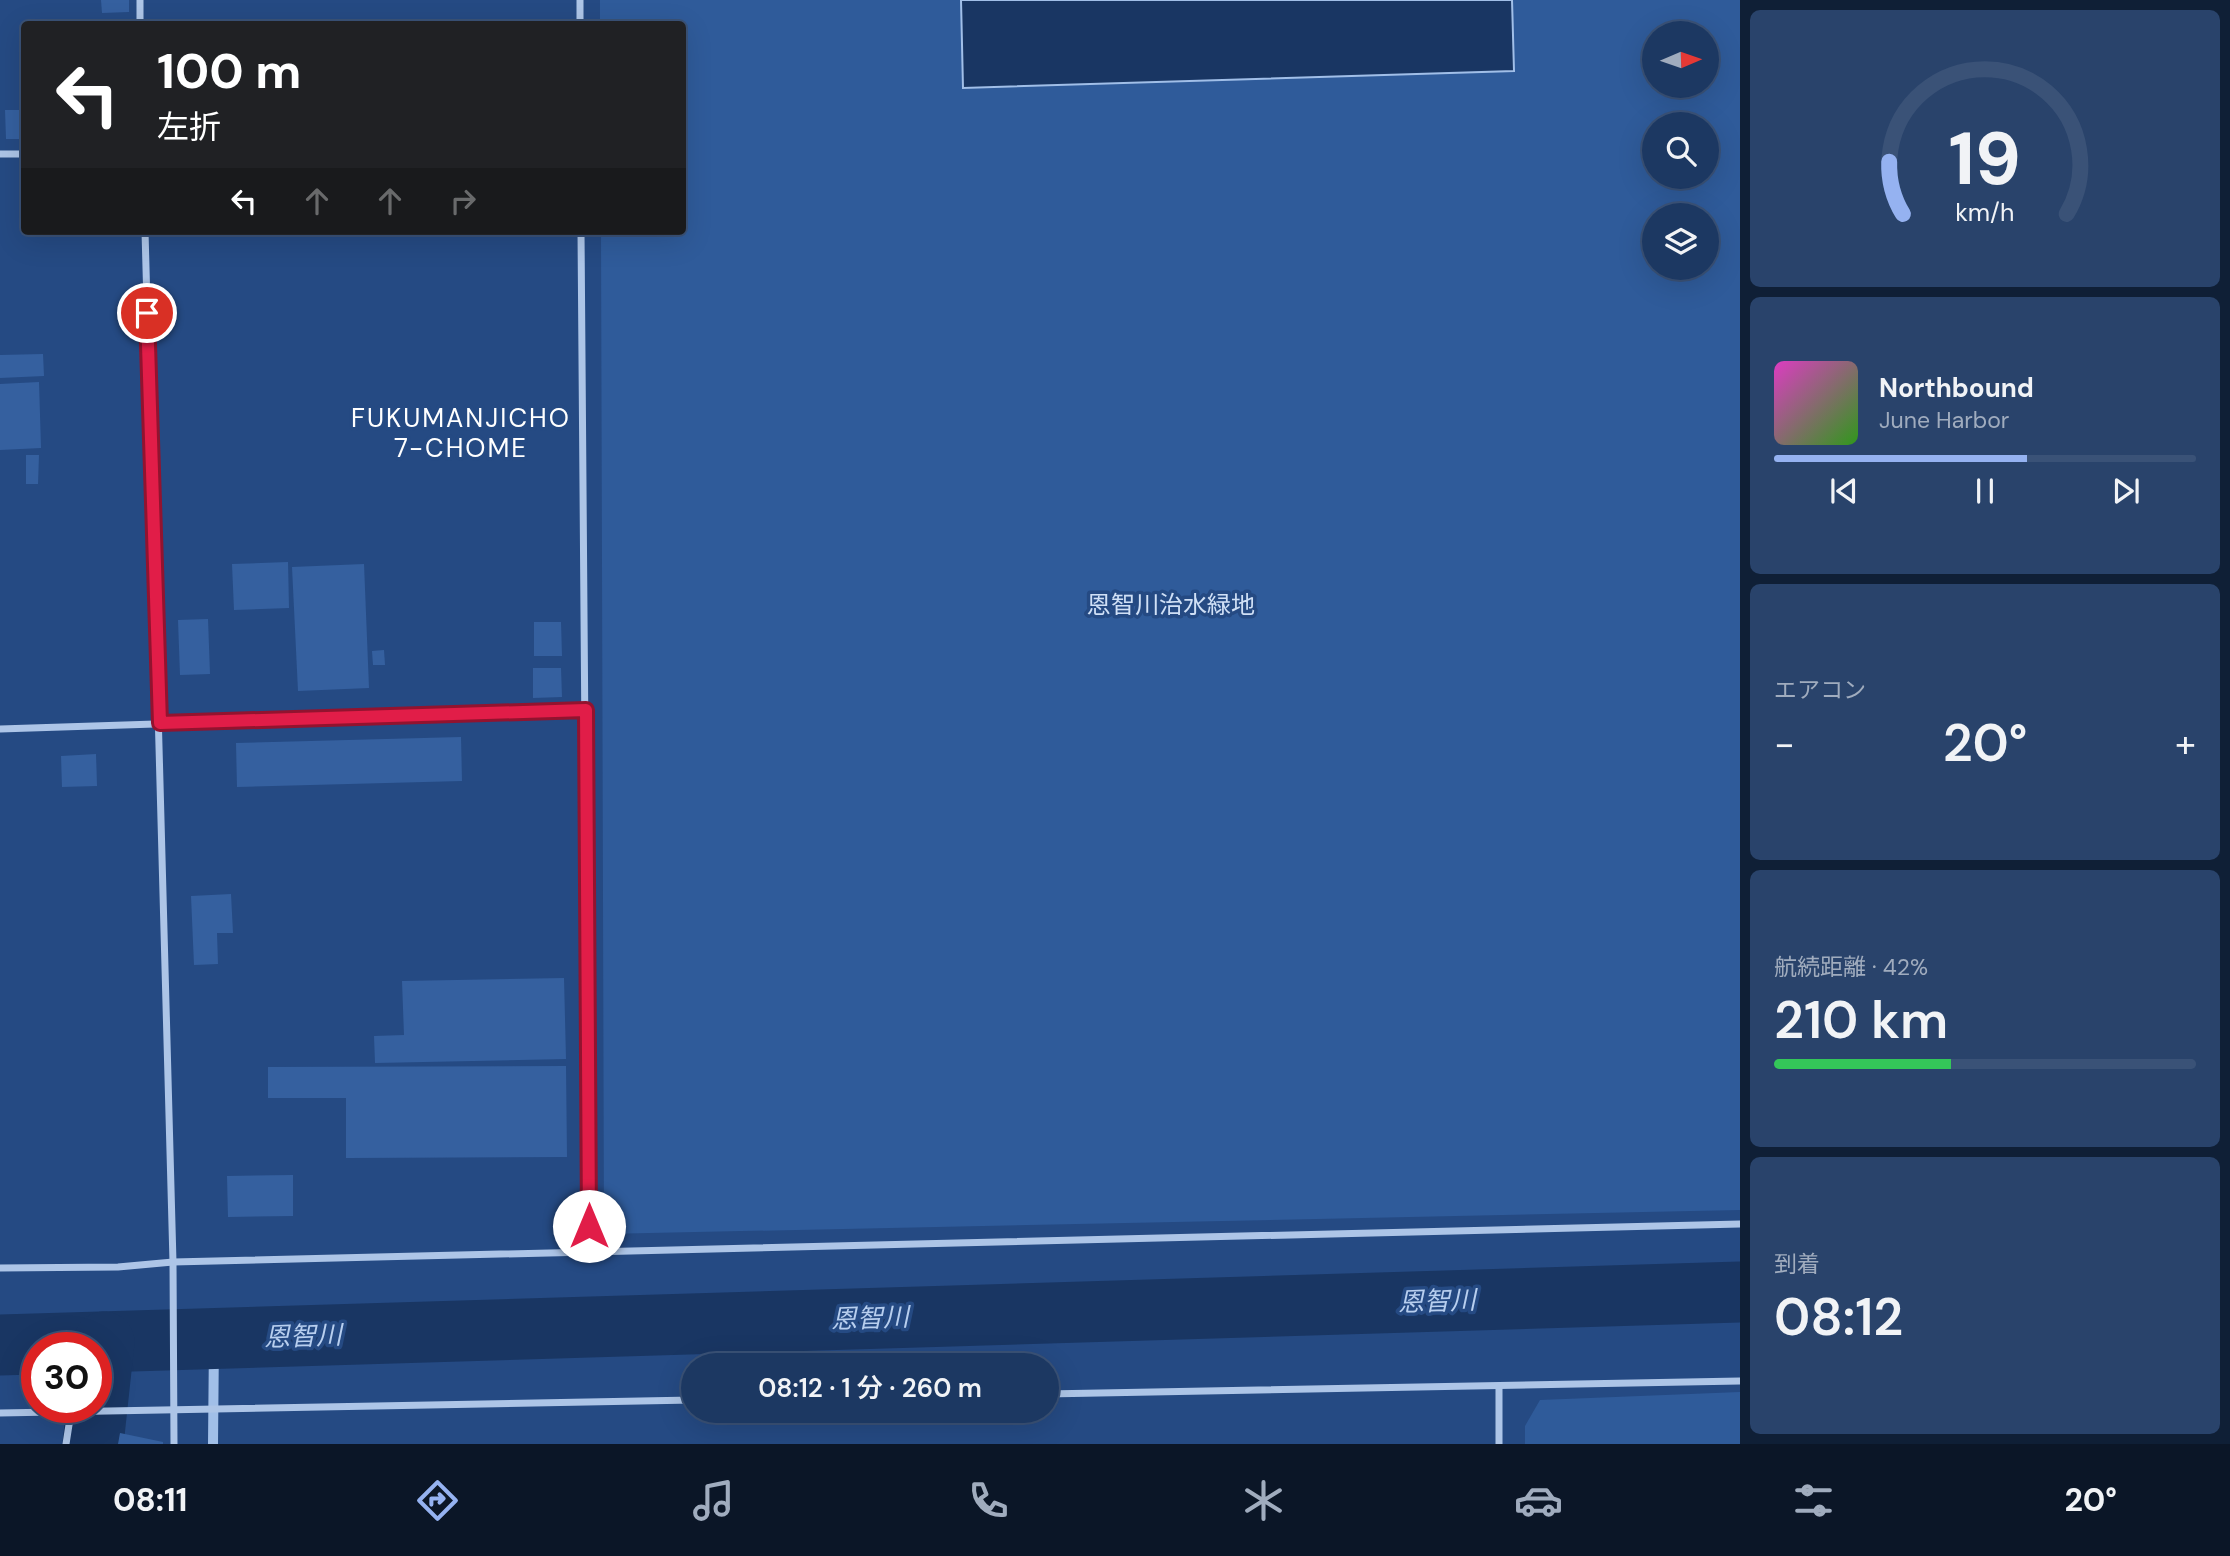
<!DOCTYPE html>
<html lang="ja">
<head>
<meta charset="utf-8">
<style>
	body { margin:0; font-family:"DM Sans","Noto Sans JP",sans-serif; background:#29436b; color:#f1f3f6; height:100vh; display:flex; flex-direction:column; font-size:26px; white-space:nowrap }
	* { box-sizing:border-box; margin:0 }
	p { font-size:23px; color:#a0acbe }
	.icon { flex:none; width:38px; height:38px; fill:none; stroke:currentColor; stroke-width:2; stroke-linecap:round; stroke-linejoin:round }
	.map { position:relative; flex:1; overflow:hidden }
	.sheet { display:flex; flex-direction:column; gap:10px; padding:10px; background:#0f1f36; width:490px }
	.sheet>* { flex:none }
	.hud { position:absolute; left:21px; top:21px; width:665px; height:214px; border-radius:7px; box-shadow:0 7px 28px #0002,0 0 0 2px #3a5277; background:#202124; color:#fff; overflow:hidden }
	.needle { width:46px; rotate:88deg }
	.controls { position:absolute; left:1642px; top:21px; display:grid; gap:14px }
	.controls a { display:grid; place-items:center; width:77px; height:77px; border-radius:50%; background:#1c3862; box-shadow:0 7px 28px #0002,0 0 0 2px #3a5277; font-size:35px }
	.speed { position:absolute; left:21px; top:1332px; display:flex; gap:14px; font-size:35px; font-weight:700; text-align:center }
	.speed>* { display:grid; place-content:center; width:91px; height:91px; border-radius:50%; background:#1c3862; box-shadow:0 7px 28px #0002,0 0 0 2px #3a5277; line-height:1 }
	.speed .limit { border:10px solid #d22; background:#fff; color:#111 }
	.pin { position:absolute; display:grid; place-items:center; width:60px; height:60px; color:#fff; margin:-30px; border:4px solid #fff; border-radius:50%; box-shadow:0 2px 7px #0007 }
	.me { position:absolute; width:77px; margin:-38px; rotate:0deg; stroke-linejoin:round; filter:drop-shadow(0 0 5px #0008) }
	.turn { display:flex; align-items:center; gap:24px; height:147px; padding:0 21px; font-size:32px }
	.turn .icon { width:91px; height:91px; stroke-width:2.5 }
	.turn b { display:block; font-size:49px; line-height:60px }
	.lanes { display:flex; align-items:center; height:66px; padding:0 21px; background:#0003; justify-content:center; gap:35px; direction:ltr }
	.lanes .off { opacity:.35 }
	.big { font-size:52px; font-weight:600; line-height:1.1 }
	.sheet .tile { flex:1; display:flex; flex-direction:column; justify-content:center; gap:10px; min-width:0; padding:0 24px; border-radius:10px; background:#29436b }
	.sheet .dial { align-items:center; gap:0 }
	.dial svg { height:182px; overflow:visible; fill:none; stroke:#3a5277; stroke-width:7; stroke-linecap:round; text-anchor:middle }
	.dial text { fill:#f1f3f6; stroke:none }
	.song { display:flex; align-items:center; gap:21px }
	.cover { width:84px; height:84px; border-radius:10px; background:linear-gradient(135deg,hsl(310 70% 55%),hsl(110 70% 35%)) }
	.played { height:7px; border-radius:4px; background:linear-gradient(90deg,#95b2f1 60%,#3a5277 60%) }
	.keys { display:flex; justify-content:space-around; direction:ltr }
	.heat { display:flex; justify-content:space-between; align-items:center; font-size:38px; direction:ltr }
	.charge { height:10px; border-radius:5px; background:linear-gradient(90deg,#34c759 42%,#3a5277 0) }
	.trip { position:absolute; left:681px; top:1353px; width:378px; height:70px; border-radius:35px; background:#1c3862; box-shadow:0 7px 28px #0002,0 0 0 2px #3a5277; font-weight:600; line-height:70px; text-align:center }
	.tab-bar { display:flex; height:112px; justify-content:space-around; align-items:center; background:#0b1627; color:#a0acbe }
	.tab-bar .icon { width:49px; height:49px }
	.tab-bar .active { color:#95b2f1 }
	.tab-bar b { font-size:32px; color:#f1f3f6 }
	main { display:flex; flex:1; min-height:0 }
	.map>svg:first-child { display:block }
	.green { fill:#2f5b9a; fill-rule:evenodd }
	.water { fill:#193663; stroke:#a1bfe8; stroke-width:2 }
	.lines { fill:none; stroke-linecap:round; stroke-linejoin:round }
	.stream { stroke:#a1bfe8; stroke-width:10 }
	.river { stroke:#193663; stroke-width:61 }
	.building { fill:#35609f }
	.street { stroke:#adc5e7; stroke-width:7 }
	.route-casing { stroke:#92132f; stroke-width:18 }
	.route { stroke:#e11d48; stroke-width:12 }
	.labels { text-anchor:middle; dominant-baseline:central; stroke-width:7; stroke-linejoin:round; paint-order:stroke }
	.park-label { font-size:24px; fill:#d0e0f6; stroke:#254a83 }
	.neighbourhood-label { font-size:26px; letter-spacing:2px; fill:#fff; stroke:#254a83 }
	.water-label { font-size:26px; font-style:italic; fill:#b8cfef; stroke:#254a83 }
</style>
</head>
<body>
<main>
<div class="map">
<svg width="1740" height="1444" viewBox="0 0 1740 1444">
	<rect width="100%" height="100%" fill="#254a83"/>
	<g class="green">
		<path d="M600 0H1740V1210L604 1234 601 231H682V24H600ZM1654 33H1706V86H1654ZM1654 124H1706V177H1654ZM1654 215H1706V268H1654Z"/>
		<polygon points="1740,1392 1740,1444 1525,1444 1525,1426 1540,1400"/>
	</g>
	<polygon class="water" points="961,0 1512,0 1514,71 963,88"/>
	<g class="lines">
		<polyline class="stream" points="213,1444 214,1339"/>
		<g class="river">
			<polyline points="0,1345 1740,1292"/>
			<polyline points="93,1444 104,1342"/>
		</g>
	</g>
	<g class="building">
		<polygon points="101,0 129,0 129,12 102,13"/>
		<polygon points="5,110 21,110 20,139 6,139"/>
		<polygon points="43,354 44,376 0,378 0,355"/>
		<polygon points="39,382 41,448 0,450 0,384"/>
		<polygon points="26,455 39,455 38,484 26,484"/>
		<polygon points="288,562 289,608 234,610 232,564"/>
		<polygon points="364,564 369,688 298,691 292,567"/>
		<polygon points="208,619 210,674 180,675 178,620"/>
		<polygon points="534,622 561,622 562,656 534,656"/>
		<polygon points="384,650 385,665 373,665 372,651"/>
		<polygon points="533,668 561,668 562,697 533,698"/>
		<polygon points="461,737 462,781 237,787 236,743"/>
		<polygon points="96,754 97,786 62,787 61,756"/>
		<polygon points="231,894 233,933 217,933 218,964 194,965 191,896"/>
		<polygon points="564,978 566,1059 375,1063 374,1036 404,1035 402,981"/>
		<polygon points="566,1066 567,1157 346,1158 346,1098 268,1098 268,1067"/>
		<polygon points="293,1175 293,1216 228,1217 227,1176"/>
		<polygon points="120,1433 163,1442 163,1444 118,1444"/>
	</g>
	<g class="lines">
		<g class="street">
			<polyline points="140,0 140,24"/>
			<polyline points="580,24 580,0"/>
			<polyline points="0,154 24,154"/>
			<polyline points="145,231 173,1262 174,1444"/>
			<polyline points="581,231 589,1253"/>
			<polyline points="0,729 586,710"/>
			<polyline points="0,1268 118,1267 173,1262 1740,1224"/>
			<polyline points="1499,1387 1499,1444"/>
			<polyline points="1046,1394 1740,1381"/>
			<polyline points="0,1413 693,1400"/>
			<polyline points="66,1444 71,1412"/>
		</g>
	</g>
	<g class="lines">
		<g class="route-casing">
			<polyline id="route" points="147,313 160,723 586,710 589,1226"/>
		</g>
		<use href="#route" class="route"/>
	</g>
	<g class="labels">
		<g class="park-label">
			<text x="1171" y="604">恩智川治水緑地</text>
		</g>
		<g class="neighbourhood-label">
			<text x="461" y="418">FUKUMANJICHO<tspan x="461" dy="30">7-CHOME</tspan></text>
		</g>
		<g class="water-label">
			<text transform="translate(1437 1301) rotate(-2)">恩智川</text>
			<text transform="translate(870 1318) rotate(-2)">恩智川</text>
			<text transform="translate(303 1336) rotate(-2)">恩智川</text>
		</g>
	</g>
</svg>
<div class="controls">
<a><svg class="needle" viewBox="-14 -14 28 28"><path d="M0-13l5 13h-10z" fill="#e53935"/><path d="M0 13l5-13h-10z" fill="#a0acbe"/></svg></a>
<a><svg class="icon" aria-label="search" viewBox="0 0 24 24"><circle cx="10" cy="10" r="6"/><path d="M15 15l6 6"/></svg></a>
<a><svg class="icon" aria-label="layers" viewBox="0 0 24 24"><path d="M12 4l9 5-9 5-9-5zM3 14l9 5 9-5"/></svg></a>
</div>
<div class="speed"><div class="limit">30</div></div>
<div class="pin" style="left:147px;top:313px;background:#d93025"><svg class="icon" aria-label="arrive" viewBox="0 0 24 24"><path d="M6 21V4h12l-3 4 3 4H6"/></svg></div>
<svg class="me" style="left:589px;top:1226px" viewBox="-20 -20 40 40"><circle r="19" fill="#fff"/><path d="M0-13L10 11 0 6-10 11z" fill="#e11d48"/></svg>
<div class="trip">08:12 · 1 分 · 260 m</div>
<div class="hud">
<div class="turn"><svg class="icon" aria-label="left" viewBox="0 0 24 24"><path d="M17 20v-9H6M10 6l-5 5 5 5"/></svg><div><b>100 m</b>左折</div></div>
<div class="lanes"><svg class="icon" aria-label="left" viewBox="0 0 24 24"><path d="M17 20v-9H6M10 6l-5 5 5 5"/></svg><svg class="icon off" aria-label="ahead" viewBox="0 0 24 24"><path d="M12 20V5M6 11l6-6 6 6"/></svg><svg class="icon off" aria-label="ahead" viewBox="0 0 24 24"><path d="M12 20V5M6 11l6-6 6 6"/></svg><svg class="icon off" aria-label="right" viewBox="0 0 24 24"><path d="M7 20v-9h11M14 6l5 5-5 5"/></svg></div>
</div>
</div>
<section class="sheet">
<div class="tile dial"><svg viewBox="0 0 100 80">
<path d="M14 69A42 42 0 1 1 86 69"/>
<path d="M14 69A42 42 0 0 1 8 46" stroke="#95b2f1"/>
<text x="50" y="56" font-size="32" font-weight="700">19</text>
<text x="50" y="72" font-size="11">km/h</text>
</svg></div>
<div class="tile">
<div class="song"><i class="cover"></i><div><b>Northbound</b><p>June Harbor</p></div></div>
<div class="played"></div>
<div class="keys"><svg class="icon" aria-label="previous" viewBox="0 0 24 24"><path d="M18 5L8 12l10 7zM5 5v14"/></svg><svg class="icon" aria-label="pause" viewBox="0 0 24 24"><path d="M8 5v14M16 5v14"/></svg><svg class="icon" aria-label="next" viewBox="0 0 24 24"><path d="M6 5l10 7-10 7zM19 5v14"/></svg></div>
</div>
<div class="tile"><p>エアコン</p>
<div class="heat"><a>−</a><b class="big">20°</b><a>+</a></div>
</div>
<div class="tile"><p>航続距離 · 42%</p><b class="big">210 km</b><div class="charge"></div></div>
<div class="tile"><p>到着</p><b class="big">08:12</b></div>
</section>
</main>
<nav class="tab-bar">
<b>08:11</b>
<svg class="icon active" aria-label="directions" viewBox="0 0 24 24"><path d="M12 3l9 9-9 9-9-9zM9 14v-3h6M13 9l2 2-2 2"/></svg>
<svg class="icon" aria-label="music" viewBox="0 0 24 24"><path d="M9 18V5l10-2v13"/><circle cx="6" cy="18" r="3"/><circle cx="16" cy="16" r="3"/></svg>
<svg class="icon" aria-label="phone" viewBox="0 0 24 24"><path d="M5 4h4l2 5-3 2q2 4 5 5l2-3 5 2v4C11 20 4 13 5 4z"/></svg>
<svg class="icon" aria-label="climate" viewBox="0 0 24 24"><path d="M12 3v18M4 7l16 10M4 17L20 7"/></svg>
<svg class="icon" aria-label="car" viewBox="0 0 24 24"><path d="M5 17H2v-5l4-1 3-4h7l3 4 3 1v5h-3M9 17h6M6 11h13"/><circle cx="7" cy="17" r="2"/><circle cx="17" cy="17" r="2"/></svg>
<svg class="icon" aria-label="filters" viewBox="0 0 24 24"><path d="M4 7h16M4 17h16"/><circle cx="9" cy="7" r="2"/><circle cx="15" cy="17" r="2"/></svg>
<b>20°</b>
</nav>
</body>
</html>
